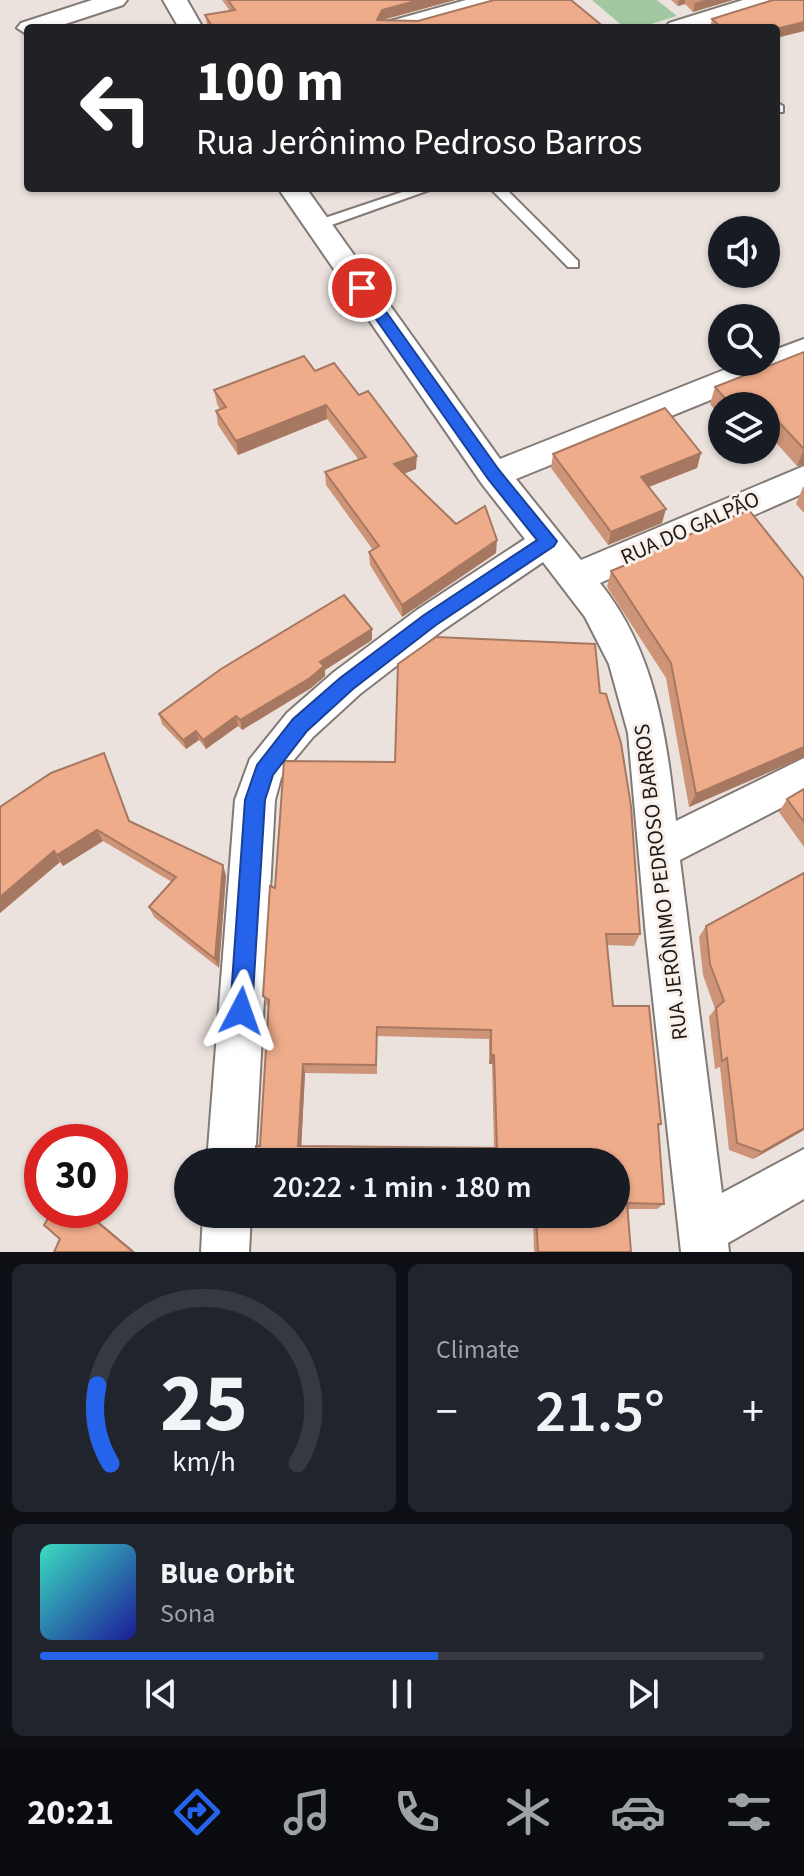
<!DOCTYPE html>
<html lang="en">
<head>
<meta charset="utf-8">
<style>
	body { margin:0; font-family:"Source Sans 3",sans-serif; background:#20242c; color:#f1f3f6; height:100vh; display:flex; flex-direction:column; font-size:30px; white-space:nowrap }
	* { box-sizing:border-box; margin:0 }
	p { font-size:26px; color:#9ea1a6 }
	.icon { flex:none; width:44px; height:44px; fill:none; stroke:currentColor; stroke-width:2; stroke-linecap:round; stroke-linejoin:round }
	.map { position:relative; height:1252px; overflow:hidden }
	.side { display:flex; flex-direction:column; gap:12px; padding:12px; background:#0d0f14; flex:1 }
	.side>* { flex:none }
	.banner { position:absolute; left:24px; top:24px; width:756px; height:168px; border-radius:8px; box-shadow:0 2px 6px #0004; background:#202124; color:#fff; overflow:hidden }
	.fabs { position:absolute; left:708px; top:216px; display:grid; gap:16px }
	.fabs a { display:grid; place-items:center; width:72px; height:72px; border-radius:50%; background:#171b24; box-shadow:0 2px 6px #0004; font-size:40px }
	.speed { position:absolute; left:24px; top:1124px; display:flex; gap:16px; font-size:40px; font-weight:700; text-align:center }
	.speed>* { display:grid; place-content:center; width:104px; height:104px; border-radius:50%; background:#171b24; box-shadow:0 2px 6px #0004; line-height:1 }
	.speed .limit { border:12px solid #d22; background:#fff; color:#111 }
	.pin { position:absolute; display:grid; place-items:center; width:68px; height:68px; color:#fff; margin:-34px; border:4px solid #fff; border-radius:50%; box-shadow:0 2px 8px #0007 }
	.me { position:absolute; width:88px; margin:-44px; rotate:4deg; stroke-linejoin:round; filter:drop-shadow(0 0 6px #0008) }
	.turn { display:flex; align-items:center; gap:28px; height:168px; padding:0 40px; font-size:36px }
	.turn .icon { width:104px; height:104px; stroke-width:2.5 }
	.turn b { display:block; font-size:56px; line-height:68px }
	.big { font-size:60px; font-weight:600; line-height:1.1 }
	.side .card { flex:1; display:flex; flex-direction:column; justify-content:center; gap:12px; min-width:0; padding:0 28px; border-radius:12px; background:#20242c }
	.side .dial { align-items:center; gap:0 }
	.dial svg { height:208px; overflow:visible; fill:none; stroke:#363941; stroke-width:7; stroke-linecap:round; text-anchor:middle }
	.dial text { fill:#f1f3f6; stroke:none }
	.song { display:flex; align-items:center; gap:24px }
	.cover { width:96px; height:96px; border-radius:12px; background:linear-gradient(135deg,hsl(170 70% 55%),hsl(240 70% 35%)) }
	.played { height:8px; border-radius:4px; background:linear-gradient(90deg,#2563eb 55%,#363941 55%) }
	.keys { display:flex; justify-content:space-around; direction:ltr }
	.heat { display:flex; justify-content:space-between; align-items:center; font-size:44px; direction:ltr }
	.side .tiles { flex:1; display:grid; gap:12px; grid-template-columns:1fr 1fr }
	.card:last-child { grid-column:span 2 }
	.trip { position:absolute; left:174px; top:1148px; width:456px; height:80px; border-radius:40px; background:#171b24; box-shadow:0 2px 6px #0004; font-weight:600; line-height:80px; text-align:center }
	.menu { display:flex; height:128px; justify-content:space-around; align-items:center; background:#090b0e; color:#9ea1a6 }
	.menu .icon { width:56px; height:56px }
	.menu .selected { color:#2563eb }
	.menu b { font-size:36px; color:#f1f3f6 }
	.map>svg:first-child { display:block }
	.green { fill:#a1c8a1 }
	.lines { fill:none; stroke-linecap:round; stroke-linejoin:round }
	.lane-casing { stroke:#827a75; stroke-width:4 }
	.street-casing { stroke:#827a75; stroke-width:4 }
	.lane { fill:#fff; fill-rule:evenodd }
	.street { fill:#fff; fill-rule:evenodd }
	.wall { fill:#ce9478; fill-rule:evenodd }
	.shaded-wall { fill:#a77861 }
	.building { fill:#efac8b; stroke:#a77861; stroke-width:2; fill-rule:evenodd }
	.route { fill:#2563eb; stroke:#184099; stroke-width:2 }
	.labels { text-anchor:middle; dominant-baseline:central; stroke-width:6; stroke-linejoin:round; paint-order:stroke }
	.street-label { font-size:22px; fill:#1e1b19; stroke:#f9f0ea }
</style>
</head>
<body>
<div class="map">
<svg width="804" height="1252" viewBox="0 0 804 1252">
	<rect width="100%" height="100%" fill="#ebe2dd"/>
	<polygon class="green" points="592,0 657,0 677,16 638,28 625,28"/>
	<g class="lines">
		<g class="lane-casing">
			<g id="lane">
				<polygon points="776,102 783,106 783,112 776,112"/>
				<polygon points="414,188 435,188 323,228 318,229 311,225 313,222"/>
				<polygon points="490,188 505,188 578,261 578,267 568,267"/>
			</g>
		</g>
		<g class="street-casing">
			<g id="street">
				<polygon points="92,0 127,0 123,5 53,28 28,28 28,35 17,28 21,23"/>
				<polygon points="163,0 187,0 203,28 179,28"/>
				<polygon points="466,0 504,0 500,5 417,28 379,28 383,23"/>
				<polygon points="743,0 779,0 775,5 701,28 665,28 669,23"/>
				<path d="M278 188H306L500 459 744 362H766V353L804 339V362L516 479 581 560 804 466V493L600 583C656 653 666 735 676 821L804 758V796L680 860 722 1193 804 1149V1199L728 1243 729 1252H681L646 936 628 733 609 664 585 617 543 562 443 630 360 694 313 737 293 761 281 778 275 800 255 1162H207L235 800 250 759 287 713 334 672 417 610 525 539 482 484Z"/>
				<polygon points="203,1214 251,1214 249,1252 201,1252"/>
			</g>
		</g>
		<use href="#lane" class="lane"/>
		<use href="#street" class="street"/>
	</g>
	<g class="wall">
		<polygon points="222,0 455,0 382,20 605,28 208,28 205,15 230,11"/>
		<polygon points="671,0 733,0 693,12 685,4 678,6"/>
		<polygon points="773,0 804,0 804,31 776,38 776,28 710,28 712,19"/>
		<polygon points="804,352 804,465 797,466 768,434 766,406 722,406 722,418 710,404 715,387"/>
		<polygon points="315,371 416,469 404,474 456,524 496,553 402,617 370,565 369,552 373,550 326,485 325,472 359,460 327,419 238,455 218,425 216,411 220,409 217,404 214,390"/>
		<polygon points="701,453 697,468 649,487 662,523 608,545 551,468 553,454"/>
		<polygon points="803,487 804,487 804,513 796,504"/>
		<polygon points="632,558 804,579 804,757 689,807 666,678 607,587 611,571 631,563"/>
		<polygon points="372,640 325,670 325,676 311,688 242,730 238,726 206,749 199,740 186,749 162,724 159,714"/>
		<path d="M600 693 640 934 634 946 607 945 613 1006 661 1124 658 1127 664 1204 657 1209H628L631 1252H534L533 1214H616L260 1146 268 1007 267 1006 263 996 275 888 395 762ZM377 1036 489 1039V1064H492L494 1148 301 1146 305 1073 377 1074Z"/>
		<polygon points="104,753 130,822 223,865 226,876 219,968 154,917 149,907 172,882 103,841 63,866 60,862 0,913 0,807"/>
		<polygon points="804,789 804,847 779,812 787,799"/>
		<polygon points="804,873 804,1130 753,1159 729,1150 720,1067 715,1069 709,1017 715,1009 703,975 699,937 706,926"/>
	</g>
	<g class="shaded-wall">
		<polygon points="419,0 455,0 382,20 377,20 382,10"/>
		<polygon points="679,0 685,0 685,4 678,6"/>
		<polygon points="704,0 733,0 693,12 695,3"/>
		<polygon points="804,22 804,31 776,38 776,29"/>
		<polygon points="326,405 327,419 238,455 236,441"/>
		<polygon points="774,417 768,434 766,435 766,420"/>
		<polygon points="804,449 804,465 797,466"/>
		<polygon points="701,453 697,468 638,491 641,477"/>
		<polygon points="417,456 416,469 394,477 394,464"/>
		<polygon points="666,509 662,523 608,545 611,532"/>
		<polygon points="497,540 496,553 402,617 402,605"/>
		<polygon points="372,629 372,640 325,670 325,676 311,688 242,730 240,720 320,662"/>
		<polygon points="236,716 238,726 206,749 203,740"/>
		<polygon points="196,731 199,740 186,749 183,740"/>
		<polygon points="804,747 804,757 689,807 696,794"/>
		<polygon points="97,830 103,841 63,866 57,855"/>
		<polygon points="54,851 60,862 0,913 0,897"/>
		<polygon points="223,865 226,876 219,968 215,959"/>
		<polygon points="491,1055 494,1055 492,1064 489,1064"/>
		<polygon points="303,1064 305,1073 301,1153 298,1146"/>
		<polygon points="804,1128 804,1130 753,1159 762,1152"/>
		<polygon points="83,1210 85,1210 135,1252 133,1252"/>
	</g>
	<g class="building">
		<polygon points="228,0 419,0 382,10 377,20 418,21 494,0 571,0 605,28 213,28 205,15 235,10"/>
		<polygon points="773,0 804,0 804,22 776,29 722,28 712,19"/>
		<polygon points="804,352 804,449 774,417 766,420 766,406 732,406 715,387"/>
		<polygon points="304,356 315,371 334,363 359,395 368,391 417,456 394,464 456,524 485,506 497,540 402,605 369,552 379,546 325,472 366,457 326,405 236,441 216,411 226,407 214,390"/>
		<polygon points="665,408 701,453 641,477 666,509 611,532 553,454"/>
		<polygon points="749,510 804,579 804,747 696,794 671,663 611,571 635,561 632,558"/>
		<polygon points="344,595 372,629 320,662 324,666 310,678 240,720 236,716 203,740 196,731 183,740 159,714 221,669"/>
		<path d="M436 637 595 644 600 693 606 694 621 743 631 806 640 934H606L613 1006H649L661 1124H658L664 1204 627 1203 631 1252H538L536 1214H616V1162H255L256 1146H260L269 1000 263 996 270 886 275 888 284 761 395 762 398 664ZM377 1027 491 1030V1055H494L497 1148 298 1146 303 1064 376 1065Z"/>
		<polygon points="104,753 129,821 223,865 215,959 149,907 176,877 97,830 57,855 54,851 0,897 0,807 51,773"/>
		<polygon points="804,789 804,822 787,799"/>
		<polygon points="804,873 804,1128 762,1152 737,1143 727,1058 722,1061 716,1008 724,1001 710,964 706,926"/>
		<polygon points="53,1210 83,1210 133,1252 54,1252 60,1239 44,1225"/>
	</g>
	<polygon class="route" points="362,283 367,285 499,470 557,541 554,546 436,625 353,689 307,731 273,775 265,800 252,1011 249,1019 241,1022 233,1019 230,1011 245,800 257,765 293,719 340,678 424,615 537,540 488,479 357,292 355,288"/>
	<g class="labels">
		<g class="street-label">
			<text transform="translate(690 528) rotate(-24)">RUA DO GALPÃO</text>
			<text transform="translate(661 882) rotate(-97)">RUA JERÔNIMO PEDROSO BARROS</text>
		</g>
	</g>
</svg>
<div class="fabs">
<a><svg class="icon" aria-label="sound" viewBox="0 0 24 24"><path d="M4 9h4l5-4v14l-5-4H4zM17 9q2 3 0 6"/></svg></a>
<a><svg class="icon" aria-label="search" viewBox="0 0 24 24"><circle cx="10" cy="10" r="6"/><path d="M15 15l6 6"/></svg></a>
<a><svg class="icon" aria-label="layers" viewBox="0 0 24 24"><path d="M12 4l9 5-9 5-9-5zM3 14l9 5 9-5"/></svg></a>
</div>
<div class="speed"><div class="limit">30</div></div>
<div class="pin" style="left:362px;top:288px;background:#d93025"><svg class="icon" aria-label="arrive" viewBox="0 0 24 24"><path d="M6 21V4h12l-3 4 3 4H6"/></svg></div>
<svg class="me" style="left:241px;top:1011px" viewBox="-20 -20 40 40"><path d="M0-17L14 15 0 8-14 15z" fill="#2563eb" stroke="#fff" stroke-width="4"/></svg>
<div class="trip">20:22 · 1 min · 180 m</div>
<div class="banner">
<div class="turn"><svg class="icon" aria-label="left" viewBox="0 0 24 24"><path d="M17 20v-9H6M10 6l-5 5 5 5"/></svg><div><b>100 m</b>Rua Jerônimo Pedroso Barros</div></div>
</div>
</div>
<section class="side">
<div class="tiles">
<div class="card dial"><svg viewBox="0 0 100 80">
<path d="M14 69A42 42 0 1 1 86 69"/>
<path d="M14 69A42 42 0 0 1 9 39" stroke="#2563eb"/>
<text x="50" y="56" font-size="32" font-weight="700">25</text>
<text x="50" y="72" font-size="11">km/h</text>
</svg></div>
<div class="card"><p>Climate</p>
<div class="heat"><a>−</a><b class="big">21.5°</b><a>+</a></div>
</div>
<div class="card">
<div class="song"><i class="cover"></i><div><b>Blue Orbit</b><p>Sona</p></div></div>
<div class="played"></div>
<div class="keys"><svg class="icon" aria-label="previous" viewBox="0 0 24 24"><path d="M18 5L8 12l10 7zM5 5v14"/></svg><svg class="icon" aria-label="pause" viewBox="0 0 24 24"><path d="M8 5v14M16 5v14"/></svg><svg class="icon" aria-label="next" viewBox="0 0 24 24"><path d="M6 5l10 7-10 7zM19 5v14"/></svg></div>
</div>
</div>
</section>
<nav class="menu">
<b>20:21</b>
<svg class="icon selected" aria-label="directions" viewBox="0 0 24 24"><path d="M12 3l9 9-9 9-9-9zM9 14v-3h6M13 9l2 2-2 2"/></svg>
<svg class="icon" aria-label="music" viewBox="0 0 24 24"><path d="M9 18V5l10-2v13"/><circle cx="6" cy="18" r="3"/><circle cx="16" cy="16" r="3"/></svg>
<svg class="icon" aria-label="phone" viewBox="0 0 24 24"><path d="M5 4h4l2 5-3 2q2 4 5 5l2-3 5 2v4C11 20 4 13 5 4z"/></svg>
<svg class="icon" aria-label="climate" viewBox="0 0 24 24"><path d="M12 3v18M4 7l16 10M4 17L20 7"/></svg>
<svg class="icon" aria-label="car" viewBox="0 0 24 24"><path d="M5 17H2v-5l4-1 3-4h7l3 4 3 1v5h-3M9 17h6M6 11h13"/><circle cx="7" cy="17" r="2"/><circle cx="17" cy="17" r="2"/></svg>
<svg class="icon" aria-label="filters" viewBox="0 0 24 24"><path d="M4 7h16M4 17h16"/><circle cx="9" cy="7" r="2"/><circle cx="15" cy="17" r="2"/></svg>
</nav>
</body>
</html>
